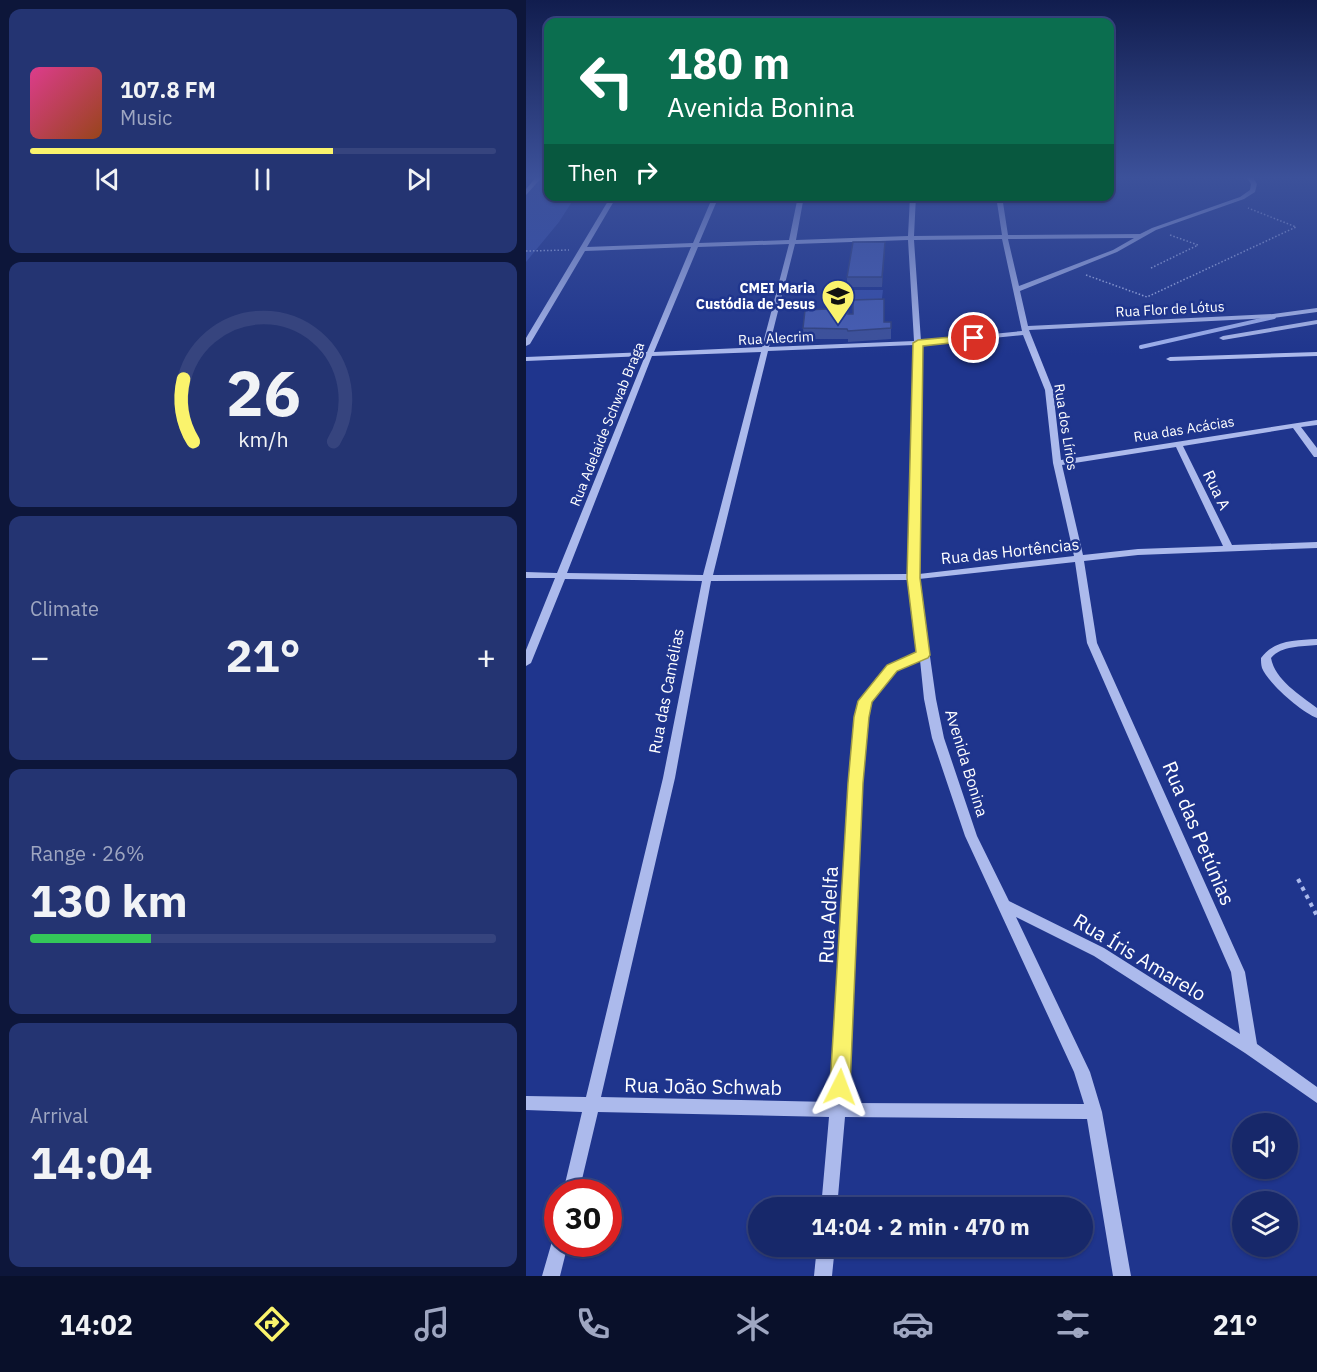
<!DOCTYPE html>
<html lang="en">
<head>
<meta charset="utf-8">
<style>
	body { margin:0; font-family:"IBM Plex Sans",sans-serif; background:#243472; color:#f1f3f6; height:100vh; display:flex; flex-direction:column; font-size:22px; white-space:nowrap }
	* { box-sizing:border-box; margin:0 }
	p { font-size:20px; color:#9ea6c1 }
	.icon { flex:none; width:33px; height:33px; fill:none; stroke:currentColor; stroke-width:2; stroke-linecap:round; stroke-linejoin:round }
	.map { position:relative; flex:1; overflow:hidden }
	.sheet { display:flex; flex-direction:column; gap:9px; padding:9px; background:#0d163a; width:526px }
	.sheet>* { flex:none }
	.top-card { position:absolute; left:18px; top:18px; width:570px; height:183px; border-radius:12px; box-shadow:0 2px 4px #0004,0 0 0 2px #36447e; background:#0b6e4f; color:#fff; overflow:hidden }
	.fabs { position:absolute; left:706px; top:1113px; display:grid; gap:12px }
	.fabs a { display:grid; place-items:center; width:66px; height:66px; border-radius:50%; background:#17286a; box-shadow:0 2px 4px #0004,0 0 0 2px #36447e; font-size:30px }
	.speed { position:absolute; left:18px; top:1179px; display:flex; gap:12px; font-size:30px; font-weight:700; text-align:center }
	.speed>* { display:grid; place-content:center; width:78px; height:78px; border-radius:50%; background:#17286a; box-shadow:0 2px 4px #0004,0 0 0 2px #36447e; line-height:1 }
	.speed .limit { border:9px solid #d22; background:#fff; color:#111 }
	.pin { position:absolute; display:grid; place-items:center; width:51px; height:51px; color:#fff; margin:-26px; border:3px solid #fff; border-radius:50%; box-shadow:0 2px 6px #0007 }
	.me { position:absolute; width:66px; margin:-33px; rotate:3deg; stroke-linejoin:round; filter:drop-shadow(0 0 4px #0008) }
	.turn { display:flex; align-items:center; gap:21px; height:126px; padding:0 24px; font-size:27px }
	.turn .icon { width:78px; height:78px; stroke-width:2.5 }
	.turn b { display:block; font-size:42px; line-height:51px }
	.then { display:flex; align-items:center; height:57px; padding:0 24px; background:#0003; gap:12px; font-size:22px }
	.big { font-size:45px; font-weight:800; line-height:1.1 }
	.sheet .widget { flex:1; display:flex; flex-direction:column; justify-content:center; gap:9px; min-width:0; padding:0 21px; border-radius:12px; background:#243472 }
	.sheet .dial { align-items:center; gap:0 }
	.dial svg { height:156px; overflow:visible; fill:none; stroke:#36447e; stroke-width:7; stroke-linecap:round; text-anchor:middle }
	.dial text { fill:#f1f3f6; stroke:none }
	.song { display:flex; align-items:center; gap:18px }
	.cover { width:72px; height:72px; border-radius:9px; background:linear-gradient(135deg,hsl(330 70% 55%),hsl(20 70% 35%)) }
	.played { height:6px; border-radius:3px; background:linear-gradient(90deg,#faf36c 65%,#36447e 65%) }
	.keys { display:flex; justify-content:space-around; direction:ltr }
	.heat { display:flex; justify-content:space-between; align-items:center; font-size:33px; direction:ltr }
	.charge { height:9px; border-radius:4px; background:linear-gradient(90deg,#34c759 26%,#36447e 0) }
	.trip { position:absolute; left:222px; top:1197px; width:345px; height:60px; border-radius:30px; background:#17286a; box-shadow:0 2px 4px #0004,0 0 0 2px #36447e; font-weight:800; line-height:60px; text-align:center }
	.tab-bar { display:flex; height:96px; justify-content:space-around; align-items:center; background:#09102a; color:#9ea6c1 }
	.tab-bar .icon { width:42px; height:42px }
	.tab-bar .selected { color:#faf36c }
	.tab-bar b { font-size:27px; color:#f1f3f6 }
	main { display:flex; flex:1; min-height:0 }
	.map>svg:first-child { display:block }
	.green { fill:#364fac }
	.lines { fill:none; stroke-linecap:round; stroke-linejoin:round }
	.stream { stroke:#a0b2ee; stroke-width:4 }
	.path-far1 { stroke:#acbaec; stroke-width:1.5; stroke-dasharray:1.5 2; stroke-linecap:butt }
	.path { stroke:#acbaec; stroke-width:4; stroke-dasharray:4 5; stroke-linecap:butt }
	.minor { fill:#acbaec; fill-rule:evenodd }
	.wall { fill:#3d519b }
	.shaded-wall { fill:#32427e }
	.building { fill:#475eb4; stroke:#32427e; stroke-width:1.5 }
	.route { fill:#faf36c; stroke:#a29e46; stroke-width:1.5 }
	.labels { text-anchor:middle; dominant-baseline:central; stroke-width:5; stroke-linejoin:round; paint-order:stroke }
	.far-poi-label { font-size:14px; font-weight:bold; fill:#fff; stroke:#1f358d; text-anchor:end }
	.far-street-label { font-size:14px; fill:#fff; stroke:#1f358d }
	.street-label { font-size:16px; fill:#fff; stroke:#1f358d }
	.near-street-label { font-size:20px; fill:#fff; stroke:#1f358d }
</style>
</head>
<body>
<main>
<section class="sheet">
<div class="widget">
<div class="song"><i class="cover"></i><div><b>107.8 FM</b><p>Music</p></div></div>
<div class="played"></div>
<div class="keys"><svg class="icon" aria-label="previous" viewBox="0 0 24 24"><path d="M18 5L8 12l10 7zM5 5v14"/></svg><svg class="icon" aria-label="pause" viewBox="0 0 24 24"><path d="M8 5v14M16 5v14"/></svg><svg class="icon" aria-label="next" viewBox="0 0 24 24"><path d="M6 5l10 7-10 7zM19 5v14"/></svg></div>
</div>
<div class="widget dial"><svg viewBox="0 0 100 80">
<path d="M14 69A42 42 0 1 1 86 69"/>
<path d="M14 69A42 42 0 0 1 9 37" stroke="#faf36c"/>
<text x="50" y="56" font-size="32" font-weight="700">26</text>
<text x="50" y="72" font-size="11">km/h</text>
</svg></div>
<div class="widget"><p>Climate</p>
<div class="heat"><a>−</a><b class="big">21°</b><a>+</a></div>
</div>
<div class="widget"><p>Range · 26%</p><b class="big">130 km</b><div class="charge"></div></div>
<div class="widget"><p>Arrival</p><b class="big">14:04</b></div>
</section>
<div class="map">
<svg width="791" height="1276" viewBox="0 0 791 1276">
	<rect width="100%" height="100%" fill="#1f358d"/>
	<g class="green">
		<polygon points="0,176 22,176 22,196 49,197 33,222 0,262"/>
		<polygon points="304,290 357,290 355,306 300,306"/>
	</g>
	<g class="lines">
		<polyline class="stream" points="615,347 748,317"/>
		<g class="path-far1">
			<polyline points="0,251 43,250"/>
			<polyline points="625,268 672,245 644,235"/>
			<polyline points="560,275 621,297 770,227 722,208"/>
		</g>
		<polyline class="path" points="772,879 791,916"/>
		<g class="minor">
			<polygon points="11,176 17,176 0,195 0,189"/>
			<path d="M720 176H726L731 184 729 192 718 199 630 230 591 252 494 291 502 326 747 314 791 308V312L747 318 503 330 527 390 535 460 791 420V425L775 427 791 448V457H788L767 428 657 446 706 545 791 542V548L612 555 558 561 571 643 719 972 731 1044 791 1087V1103L719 1053 568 956 490 917 564 1072 576 1112 605 1276H587L561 1119 319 1117 311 1208H295L303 1117 72 1112 53 1192H37L56 1112 0 1110V1096L60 1097 137 778 176 581 39 579 5 663 0 666V650L29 578H0V572L31 573 119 356 0 361V357L121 352 165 247 59 251 4 344 0 346V338L85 196H91L61 247 167 243 187 196H193L173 243 263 240 272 196H278L270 240 382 236 384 196H390L388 236 476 235 470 196H476L482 235 614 234 626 228 714 197 724 190 725 184ZM608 238 587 250 493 286 482 239ZM476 239 496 331 395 341 388 240ZM382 240 388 341 243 347 269 244ZM263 244 236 347 128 352 172 247ZM497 335 519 390 527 463 548 556 393 574 396 345ZM388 345 383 574 187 575 242 351ZM235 352 177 575 41 573 126 356ZM650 447 697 546 612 549 557 555 536 465ZM549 562 561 643 705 972 714 1034 578 948 483 901 451 836 418 738 410 699 393 579ZM383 580 393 653 362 666 351 677 333 701 327 734 305 1102 75 1097 149 778 185 581ZM394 660 398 699 406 738 439 836 548 1072 558 1104 320 1103 339 734 344 702 370 670Z"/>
			<polygon points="791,320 791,324 697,340 693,338 697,336"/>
			<polygon points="791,352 791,356 644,361 640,359 644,357"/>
			<path d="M791 639V645C775 647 756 645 745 658 749 680 774 695 791 708V718C775 712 742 683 736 668 735 665 735 661 735 658 748 640 770 640 791 639Z"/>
			<polygon points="32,1236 32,1244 42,1244 34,1276 16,1276 27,1238"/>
			<polygon points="291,1246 309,1246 306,1276 288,1276"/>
		</g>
	</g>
	<g class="wall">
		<polygon points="359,242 356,287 321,287 321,277"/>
		<polygon points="323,308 323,314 358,322 365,322 365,339 322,342 322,339 278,339 277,328"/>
	</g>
	<polygon class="shaded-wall" points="359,242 359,252 356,287 356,277"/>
	<g class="building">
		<polygon points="327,242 359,242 356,277 321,277"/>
		<polygon points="358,299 358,322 365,322 365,328 322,331 321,329 277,328 279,310 323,308 322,314 327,314 327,300"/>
	</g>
	<linearGradient id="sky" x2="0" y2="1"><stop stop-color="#111d4e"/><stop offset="0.5" stop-color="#3c519a"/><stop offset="1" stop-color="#3c519a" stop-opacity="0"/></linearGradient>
	<rect width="791" height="355" fill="url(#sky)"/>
	<polygon class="route" points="448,335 453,338 452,340 397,346 394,578 404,655 402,658 371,671 346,702 343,717 337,783 324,1087 321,1093 314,1096 307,1093 304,1087 322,783 328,717 332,701 361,665 390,652 381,578 387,343 392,340"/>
	<defs>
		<g id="school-pin" transform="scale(1.725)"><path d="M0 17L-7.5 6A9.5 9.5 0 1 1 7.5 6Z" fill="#faf36c" stroke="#1f358d"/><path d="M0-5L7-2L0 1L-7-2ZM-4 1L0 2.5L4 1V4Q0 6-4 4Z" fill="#111"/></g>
	</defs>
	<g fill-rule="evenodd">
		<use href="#school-pin" x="312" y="296"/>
	</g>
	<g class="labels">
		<g class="far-poi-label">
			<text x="289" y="288">CMEI Maria<tspan x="289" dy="16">Custódia de Jesus</tspan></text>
		</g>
		<g class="far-street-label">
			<text transform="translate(644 309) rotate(-3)">Rua Flor de Lótus</text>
			<text transform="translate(250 338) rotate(-3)">Rua Alecrim</text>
			<text transform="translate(81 424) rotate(-68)">Rua Adelaide Schwab Braga</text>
			<text transform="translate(540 427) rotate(81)">Rua dos Lírios</text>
			<text transform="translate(658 429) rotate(-9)">Rua das Acácias</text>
		</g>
		<g class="street-label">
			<text transform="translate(691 490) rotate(64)">Rua A</text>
			<text transform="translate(484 551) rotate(-6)">Rua das Hortências</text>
			<text transform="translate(140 691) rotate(-79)">Rua das Camélias</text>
			<text transform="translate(441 763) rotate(73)">Avenida Bonina</text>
		</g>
		<g class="near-street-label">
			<text transform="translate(673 833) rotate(67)">Rua das Petúnias</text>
			<text transform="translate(302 915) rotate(-87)">Rua Adelfa</text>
			<text transform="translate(614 957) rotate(31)">Rua Íris Amarelo</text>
			<text transform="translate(177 1086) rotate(1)">Rua João Schwab</text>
		</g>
	</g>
</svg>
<div class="fabs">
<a><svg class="icon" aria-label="sound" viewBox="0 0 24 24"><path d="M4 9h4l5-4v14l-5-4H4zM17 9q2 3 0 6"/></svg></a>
<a><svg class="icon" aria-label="layers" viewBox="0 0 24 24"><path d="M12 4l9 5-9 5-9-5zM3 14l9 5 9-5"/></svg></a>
</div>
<div class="speed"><div class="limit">30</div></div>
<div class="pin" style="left:448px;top:338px;background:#d93025"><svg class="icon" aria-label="arrive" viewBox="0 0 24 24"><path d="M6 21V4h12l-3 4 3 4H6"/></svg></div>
<svg class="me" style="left:314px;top:1087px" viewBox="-20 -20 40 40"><path d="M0-17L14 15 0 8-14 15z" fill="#faf36c" stroke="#fff" stroke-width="4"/></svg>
<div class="trip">14:04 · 2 min · 470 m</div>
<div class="top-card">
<div class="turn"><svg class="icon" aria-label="left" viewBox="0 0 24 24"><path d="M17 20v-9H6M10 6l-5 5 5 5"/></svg><div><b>180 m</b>Avenida Bonina</div></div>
<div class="then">Then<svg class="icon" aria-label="right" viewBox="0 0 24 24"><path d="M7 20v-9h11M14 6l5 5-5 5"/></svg></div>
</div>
</div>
</main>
<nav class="tab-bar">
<b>14:02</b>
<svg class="icon selected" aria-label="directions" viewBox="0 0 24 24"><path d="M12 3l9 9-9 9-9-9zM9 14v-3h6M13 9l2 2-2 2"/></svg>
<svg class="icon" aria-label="music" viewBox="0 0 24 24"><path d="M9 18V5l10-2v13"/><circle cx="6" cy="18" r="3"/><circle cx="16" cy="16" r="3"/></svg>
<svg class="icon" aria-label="phone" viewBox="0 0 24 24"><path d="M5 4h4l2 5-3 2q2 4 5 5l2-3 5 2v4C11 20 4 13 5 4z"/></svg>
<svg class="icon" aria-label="climate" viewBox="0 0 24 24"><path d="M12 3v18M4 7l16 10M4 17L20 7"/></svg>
<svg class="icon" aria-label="car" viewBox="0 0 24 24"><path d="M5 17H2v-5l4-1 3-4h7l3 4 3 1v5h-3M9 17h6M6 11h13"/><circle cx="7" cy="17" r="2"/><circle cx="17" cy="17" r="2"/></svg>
<svg class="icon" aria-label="filters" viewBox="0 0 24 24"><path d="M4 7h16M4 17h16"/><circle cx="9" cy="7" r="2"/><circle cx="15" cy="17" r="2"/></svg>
<b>21°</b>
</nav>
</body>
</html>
